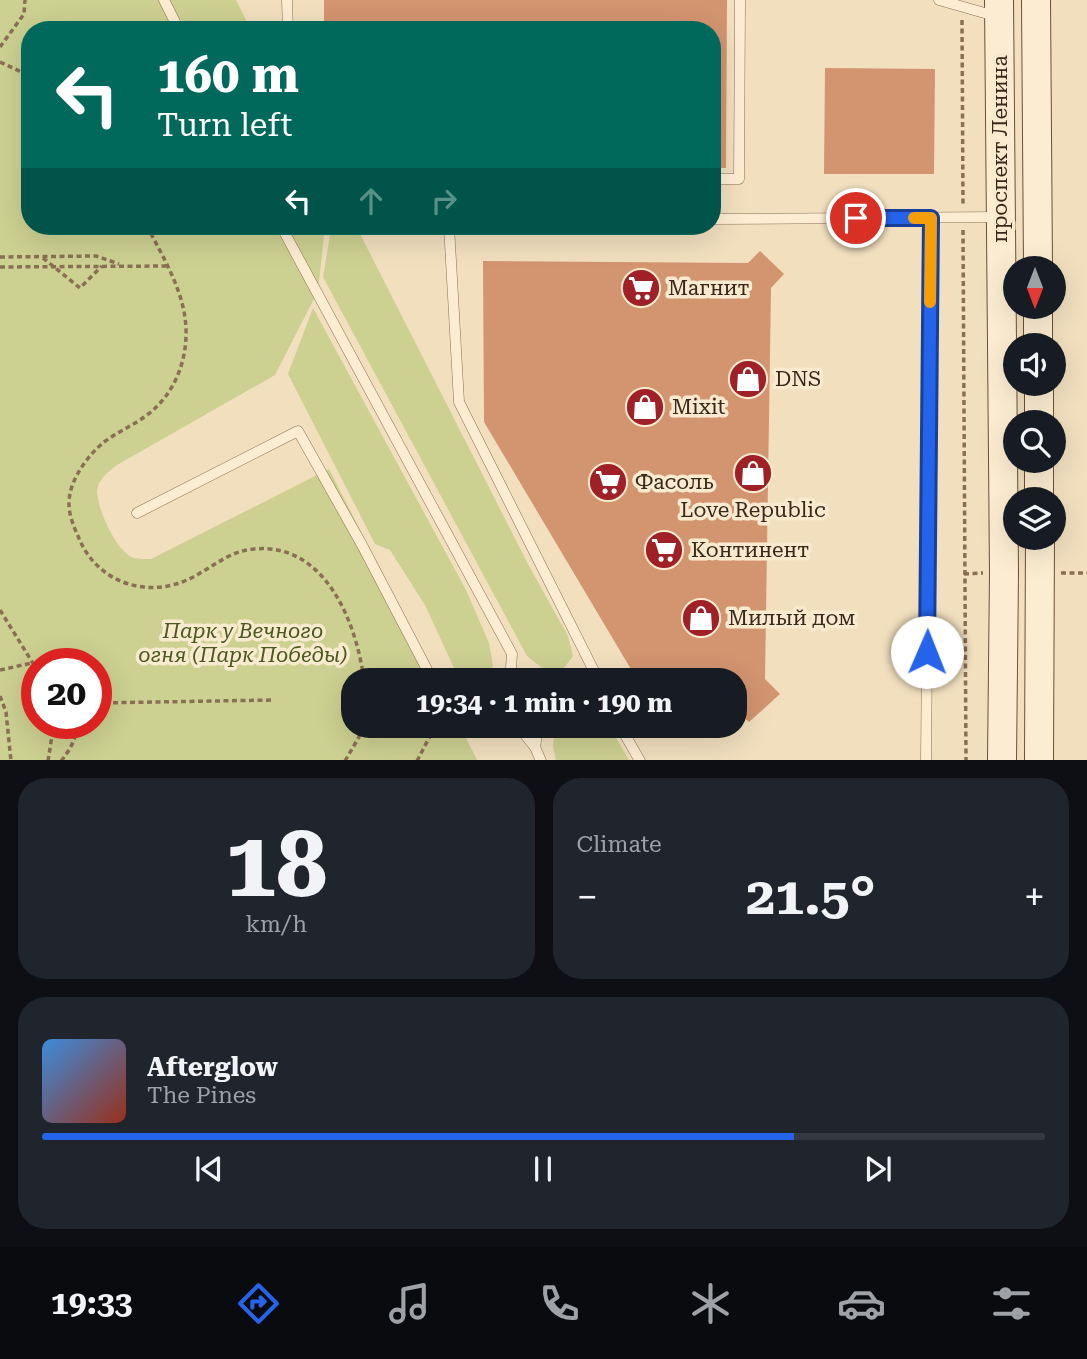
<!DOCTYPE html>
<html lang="en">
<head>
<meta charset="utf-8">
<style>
	body { margin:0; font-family:"Roboto Serif",serif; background:#20242c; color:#f1f3f6; height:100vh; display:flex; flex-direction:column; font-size:26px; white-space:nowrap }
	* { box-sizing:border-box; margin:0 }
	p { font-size:23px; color:#9ea1a6 }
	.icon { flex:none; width:38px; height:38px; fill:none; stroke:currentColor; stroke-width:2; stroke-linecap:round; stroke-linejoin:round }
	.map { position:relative; height:760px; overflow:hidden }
	.side { display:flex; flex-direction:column; gap:18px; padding:18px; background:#0d0f14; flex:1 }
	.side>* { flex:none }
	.guide { position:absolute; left:21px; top:21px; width:700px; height:214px; border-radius:28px; box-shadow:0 7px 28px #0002; background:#00695c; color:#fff; overflow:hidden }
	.needle { width:46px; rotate:180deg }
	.buttons { position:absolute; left:1003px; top:256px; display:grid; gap:14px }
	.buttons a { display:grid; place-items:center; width:63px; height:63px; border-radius:50%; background:#171b24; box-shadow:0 7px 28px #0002; font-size:35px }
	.speed { position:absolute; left:21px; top:648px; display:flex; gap:14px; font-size:35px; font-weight:700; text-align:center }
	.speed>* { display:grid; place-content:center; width:91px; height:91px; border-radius:50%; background:#171b24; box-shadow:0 7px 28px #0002; line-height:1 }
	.speed .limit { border:10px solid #d22; background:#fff; color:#111 }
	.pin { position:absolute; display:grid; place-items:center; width:60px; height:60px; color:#fff; margin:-30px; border:4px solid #fff; border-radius:50%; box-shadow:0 2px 7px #0007 }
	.me { position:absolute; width:77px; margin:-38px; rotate:1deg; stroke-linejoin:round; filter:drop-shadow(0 0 5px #0008) }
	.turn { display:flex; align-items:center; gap:24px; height:147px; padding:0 21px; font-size:32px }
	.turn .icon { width:91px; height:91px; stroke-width:2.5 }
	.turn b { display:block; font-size:49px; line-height:60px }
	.lanes { display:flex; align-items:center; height:66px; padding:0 21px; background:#0003; justify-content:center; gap:35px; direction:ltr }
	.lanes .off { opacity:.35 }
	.big { font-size:52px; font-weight:700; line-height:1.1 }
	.side .widget { flex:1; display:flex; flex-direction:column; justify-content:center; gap:10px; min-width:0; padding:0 24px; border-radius:28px; background:#20242c }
	.side .dial { align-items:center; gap:0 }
	.dial b { font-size:91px; line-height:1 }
	.song { display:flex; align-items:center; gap:21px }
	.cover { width:84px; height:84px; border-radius:10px; background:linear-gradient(135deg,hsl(210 70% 55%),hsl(10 70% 35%)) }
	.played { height:7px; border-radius:4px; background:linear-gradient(90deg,#2563eb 75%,#363941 75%) }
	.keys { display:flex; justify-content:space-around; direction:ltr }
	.heat { display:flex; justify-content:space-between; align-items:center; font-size:38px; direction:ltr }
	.side .tiles { flex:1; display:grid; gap:18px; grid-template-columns:1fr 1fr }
	.widget:last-child { grid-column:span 2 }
	.trip { position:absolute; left:341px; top:668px; width:406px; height:70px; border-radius:28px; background:#171b24; box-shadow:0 7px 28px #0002; font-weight:700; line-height:70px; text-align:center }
	.tabs { display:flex; height:112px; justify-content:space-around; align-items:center; background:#090b0e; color:#9ea1a6 }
	.tabs .icon { width:49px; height:49px }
	.tabs .on { color:#2563eb }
	.tabs b { font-size:32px; color:#f1f3f6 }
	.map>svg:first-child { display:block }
	.green { fill:#ccd091; fill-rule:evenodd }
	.building { fill:#d39470 }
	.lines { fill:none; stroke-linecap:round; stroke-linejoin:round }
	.service-casing { stroke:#8b6f55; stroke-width:11 }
	.secondary-casing { stroke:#6d5038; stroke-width:30 }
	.path { stroke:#8b6f55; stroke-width:3.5; stroke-dasharray:5 3.5; stroke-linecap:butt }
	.service { stroke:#fcedd2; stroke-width:10 }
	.secondary { stroke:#fcedd2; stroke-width:28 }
	.route-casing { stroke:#184099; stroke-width:18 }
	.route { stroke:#2563eb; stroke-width:12 }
	.slow { stroke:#f59e0b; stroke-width:12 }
	.labels { text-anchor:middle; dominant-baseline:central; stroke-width:7; stroke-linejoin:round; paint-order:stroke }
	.street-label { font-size:21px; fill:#39281b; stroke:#f8eace }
	.poi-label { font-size:21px; fill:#39281b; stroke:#f8eace; text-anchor:start }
	.park-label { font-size:21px; font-style:italic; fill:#4c5820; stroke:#f8eace }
</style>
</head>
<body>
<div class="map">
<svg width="1087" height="761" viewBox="0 0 1087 761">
	<rect width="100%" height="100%" fill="#f1dfbe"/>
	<g class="green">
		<path d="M0 0H236L251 30H30V226H325L318 291 275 375 117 465C109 471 98 479 97 491 97 508 116 552 134 558 138 559 146 559 151 559L329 469 437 681H354V726H460L477 760H0ZM37 663H96V723H37Z"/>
		<polygon points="334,226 356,226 529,566 568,636 573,656 564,668 546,671 527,656 323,277 330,235"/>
		<polygon points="313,308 466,590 489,643 493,666 484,681 460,681 425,605 390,550 375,544 288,374"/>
		<polygon points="609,726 629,760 556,760 553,746 555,726"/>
	</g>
	<g class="building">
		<polygon points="324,0 727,0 726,168 712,168 712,30 324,30"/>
		<polygon points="825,68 935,69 934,174 824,174"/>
		<polygon points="760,251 784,274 771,288 765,679 780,694 749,722 741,715 735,715 735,681 638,681 484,422 483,261 748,263"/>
	</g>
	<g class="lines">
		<g class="service-casing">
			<g id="service">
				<polyline points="164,0 179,30"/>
				<polyline points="287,0 288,30"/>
				<polyline points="939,0 995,16"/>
				<polyline points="712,179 739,179 740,0"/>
				<polyline points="712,219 999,217"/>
				<polyline points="281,226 512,654 510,681"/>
				<polyline points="449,226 459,402 599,681"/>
				<polyline points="137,513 298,431 362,545 433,681"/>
				<polyline points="518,726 535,747 541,761"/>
				<polyline points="620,726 640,761"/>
				<polyline points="535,747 537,734 542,726"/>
				<polyline points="926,761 931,218"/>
			</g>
		</g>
		<g class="secondary-casing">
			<g id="secondary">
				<polyline points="999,0 1004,573 1002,761"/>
				<polyline points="1036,0 1038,268"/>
				<polyline points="1038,306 1038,345"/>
				<polyline points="1039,383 1039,422"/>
				<polyline points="1039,460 1039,499"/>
				<polyline points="1039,761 1040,537"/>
			</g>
		</g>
		<g class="path">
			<polyline points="962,20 963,204"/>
			<polyline points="0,47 24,14 25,0"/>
			<polyline points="0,62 30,76"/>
			<path d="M147 226C164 259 187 296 186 334 186 359 177 384 161 402 145 421 123 428 104 442 87 456 68 482 69 505 69 514 74 528 78 536 94 578 139 598 182 582 207 573 226 551 254 549 325 542 357 623 364 681"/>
			<polyline points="963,230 966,761"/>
			<polyline points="0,257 96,256 119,264"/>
			<polyline points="43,258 80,288 102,266"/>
			<polyline points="0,267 167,266"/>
			<polyline points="1061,573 1087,573"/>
			<polyline points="964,574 983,573"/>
			<polyline points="0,610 37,670"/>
			<polyline points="0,670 32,663"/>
			<polyline points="0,696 6,712 11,761"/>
			<polyline points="96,703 274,700"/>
			<polyline points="48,761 54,723"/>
			<path d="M61 761C71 749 76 738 78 723"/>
			<polyline points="345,761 359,737 361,726"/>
			<polyline points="417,761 430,736 443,726"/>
		</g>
		<use href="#service" class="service"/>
		<use href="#secondary" class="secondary"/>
	</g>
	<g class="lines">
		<g class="route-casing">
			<polyline id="route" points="856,218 931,218 927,652"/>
		</g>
		<use href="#route" class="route"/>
		<polyline class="slow" points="914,218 931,218 930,302"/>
	</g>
	<defs>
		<g id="supermarket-disc" transform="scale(2.0125)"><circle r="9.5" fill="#9f2027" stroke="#f8eace"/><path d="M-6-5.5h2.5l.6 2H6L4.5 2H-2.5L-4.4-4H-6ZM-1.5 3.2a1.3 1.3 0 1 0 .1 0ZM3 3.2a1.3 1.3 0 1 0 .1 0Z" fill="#fff"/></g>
		<g id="shop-disc" transform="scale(2.0125)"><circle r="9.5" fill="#9f2027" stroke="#f8eace"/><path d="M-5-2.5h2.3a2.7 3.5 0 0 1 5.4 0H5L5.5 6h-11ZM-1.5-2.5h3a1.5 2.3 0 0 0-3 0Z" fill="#fff"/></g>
	</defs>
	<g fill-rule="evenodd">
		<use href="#supermarket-disc" x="641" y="288"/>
		<use href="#shop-disc" x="748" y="379"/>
		<use href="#shop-disc" x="645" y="407"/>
		<use href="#shop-disc" x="753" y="473"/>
		<use href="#supermarket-disc" x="608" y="482"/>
		<use href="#supermarket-disc" x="664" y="550"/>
		<use href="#shop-disc" x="701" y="618"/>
	</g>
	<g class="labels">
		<g class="street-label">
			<text transform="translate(1000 149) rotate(-90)">проспект Ленина</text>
		</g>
		<g class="poi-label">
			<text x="668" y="288">Магнит</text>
			<text x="775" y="379">DNS</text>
			<text x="672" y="407">Mixit</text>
			<text x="635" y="482">Фасоль</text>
			<text x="753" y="510" text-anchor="middle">Love Republic</text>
			<text x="691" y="550">Континент</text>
			<text x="728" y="618">Милый дом</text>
		</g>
		<g class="park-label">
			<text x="243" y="631">Парк у Вечного<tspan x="243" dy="24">огня (Парк Победы)</tspan></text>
		</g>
	</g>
</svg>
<div class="buttons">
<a><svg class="needle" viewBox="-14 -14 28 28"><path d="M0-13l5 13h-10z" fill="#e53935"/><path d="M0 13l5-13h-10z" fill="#9ea1a6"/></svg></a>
<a><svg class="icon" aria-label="sound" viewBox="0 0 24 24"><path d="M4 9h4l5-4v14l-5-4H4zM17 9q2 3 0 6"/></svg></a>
<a><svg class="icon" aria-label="search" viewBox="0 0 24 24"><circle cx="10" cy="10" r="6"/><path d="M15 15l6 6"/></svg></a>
<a><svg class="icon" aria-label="layers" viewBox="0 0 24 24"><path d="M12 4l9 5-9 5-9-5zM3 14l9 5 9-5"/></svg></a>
</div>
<div class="speed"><div class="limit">20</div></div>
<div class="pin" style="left:856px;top:218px;background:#d93025"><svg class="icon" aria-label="arrive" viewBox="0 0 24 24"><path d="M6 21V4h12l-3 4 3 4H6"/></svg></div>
<svg class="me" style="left:927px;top:652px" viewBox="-20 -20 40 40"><circle r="19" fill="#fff"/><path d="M0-13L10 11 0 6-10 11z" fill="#2563eb"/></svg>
<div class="trip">19:34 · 1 min · 190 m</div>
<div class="guide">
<div class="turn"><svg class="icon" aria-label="left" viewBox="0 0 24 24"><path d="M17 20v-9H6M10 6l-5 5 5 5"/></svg><div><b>160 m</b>Turn left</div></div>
<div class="lanes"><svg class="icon" aria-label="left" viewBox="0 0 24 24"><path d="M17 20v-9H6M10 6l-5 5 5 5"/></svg><svg class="icon off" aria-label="ahead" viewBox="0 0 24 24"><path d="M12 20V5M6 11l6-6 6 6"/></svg><svg class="icon off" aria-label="right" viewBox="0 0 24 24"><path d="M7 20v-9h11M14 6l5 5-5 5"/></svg></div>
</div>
</div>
<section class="side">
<div class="tiles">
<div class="widget dial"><b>18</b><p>km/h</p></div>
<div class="widget"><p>Climate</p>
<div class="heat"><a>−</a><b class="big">21.5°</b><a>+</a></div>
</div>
<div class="widget">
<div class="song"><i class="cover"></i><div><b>Afterglow</b><p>The Pines</p></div></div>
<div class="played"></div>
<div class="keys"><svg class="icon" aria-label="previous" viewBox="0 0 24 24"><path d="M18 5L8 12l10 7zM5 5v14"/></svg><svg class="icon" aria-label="pause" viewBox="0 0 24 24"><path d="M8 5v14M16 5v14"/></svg><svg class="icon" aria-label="next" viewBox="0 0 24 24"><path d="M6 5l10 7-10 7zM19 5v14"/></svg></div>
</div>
</div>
</section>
<nav class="tabs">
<b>19:33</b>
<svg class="icon on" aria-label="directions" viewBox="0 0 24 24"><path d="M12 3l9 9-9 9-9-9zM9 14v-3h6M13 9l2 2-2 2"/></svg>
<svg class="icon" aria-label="music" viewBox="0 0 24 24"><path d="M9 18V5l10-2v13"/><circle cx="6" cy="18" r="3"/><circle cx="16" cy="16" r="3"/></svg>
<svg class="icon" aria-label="phone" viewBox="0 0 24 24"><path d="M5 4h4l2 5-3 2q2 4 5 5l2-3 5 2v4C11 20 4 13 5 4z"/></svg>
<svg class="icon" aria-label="climate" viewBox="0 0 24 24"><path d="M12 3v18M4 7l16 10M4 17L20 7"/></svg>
<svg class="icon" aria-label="car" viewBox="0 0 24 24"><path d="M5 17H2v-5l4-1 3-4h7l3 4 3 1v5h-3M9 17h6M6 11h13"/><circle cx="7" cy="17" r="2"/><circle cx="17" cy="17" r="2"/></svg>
<svg class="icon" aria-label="filters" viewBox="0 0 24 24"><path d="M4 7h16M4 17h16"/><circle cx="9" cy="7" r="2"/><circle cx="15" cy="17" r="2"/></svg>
</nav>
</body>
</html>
